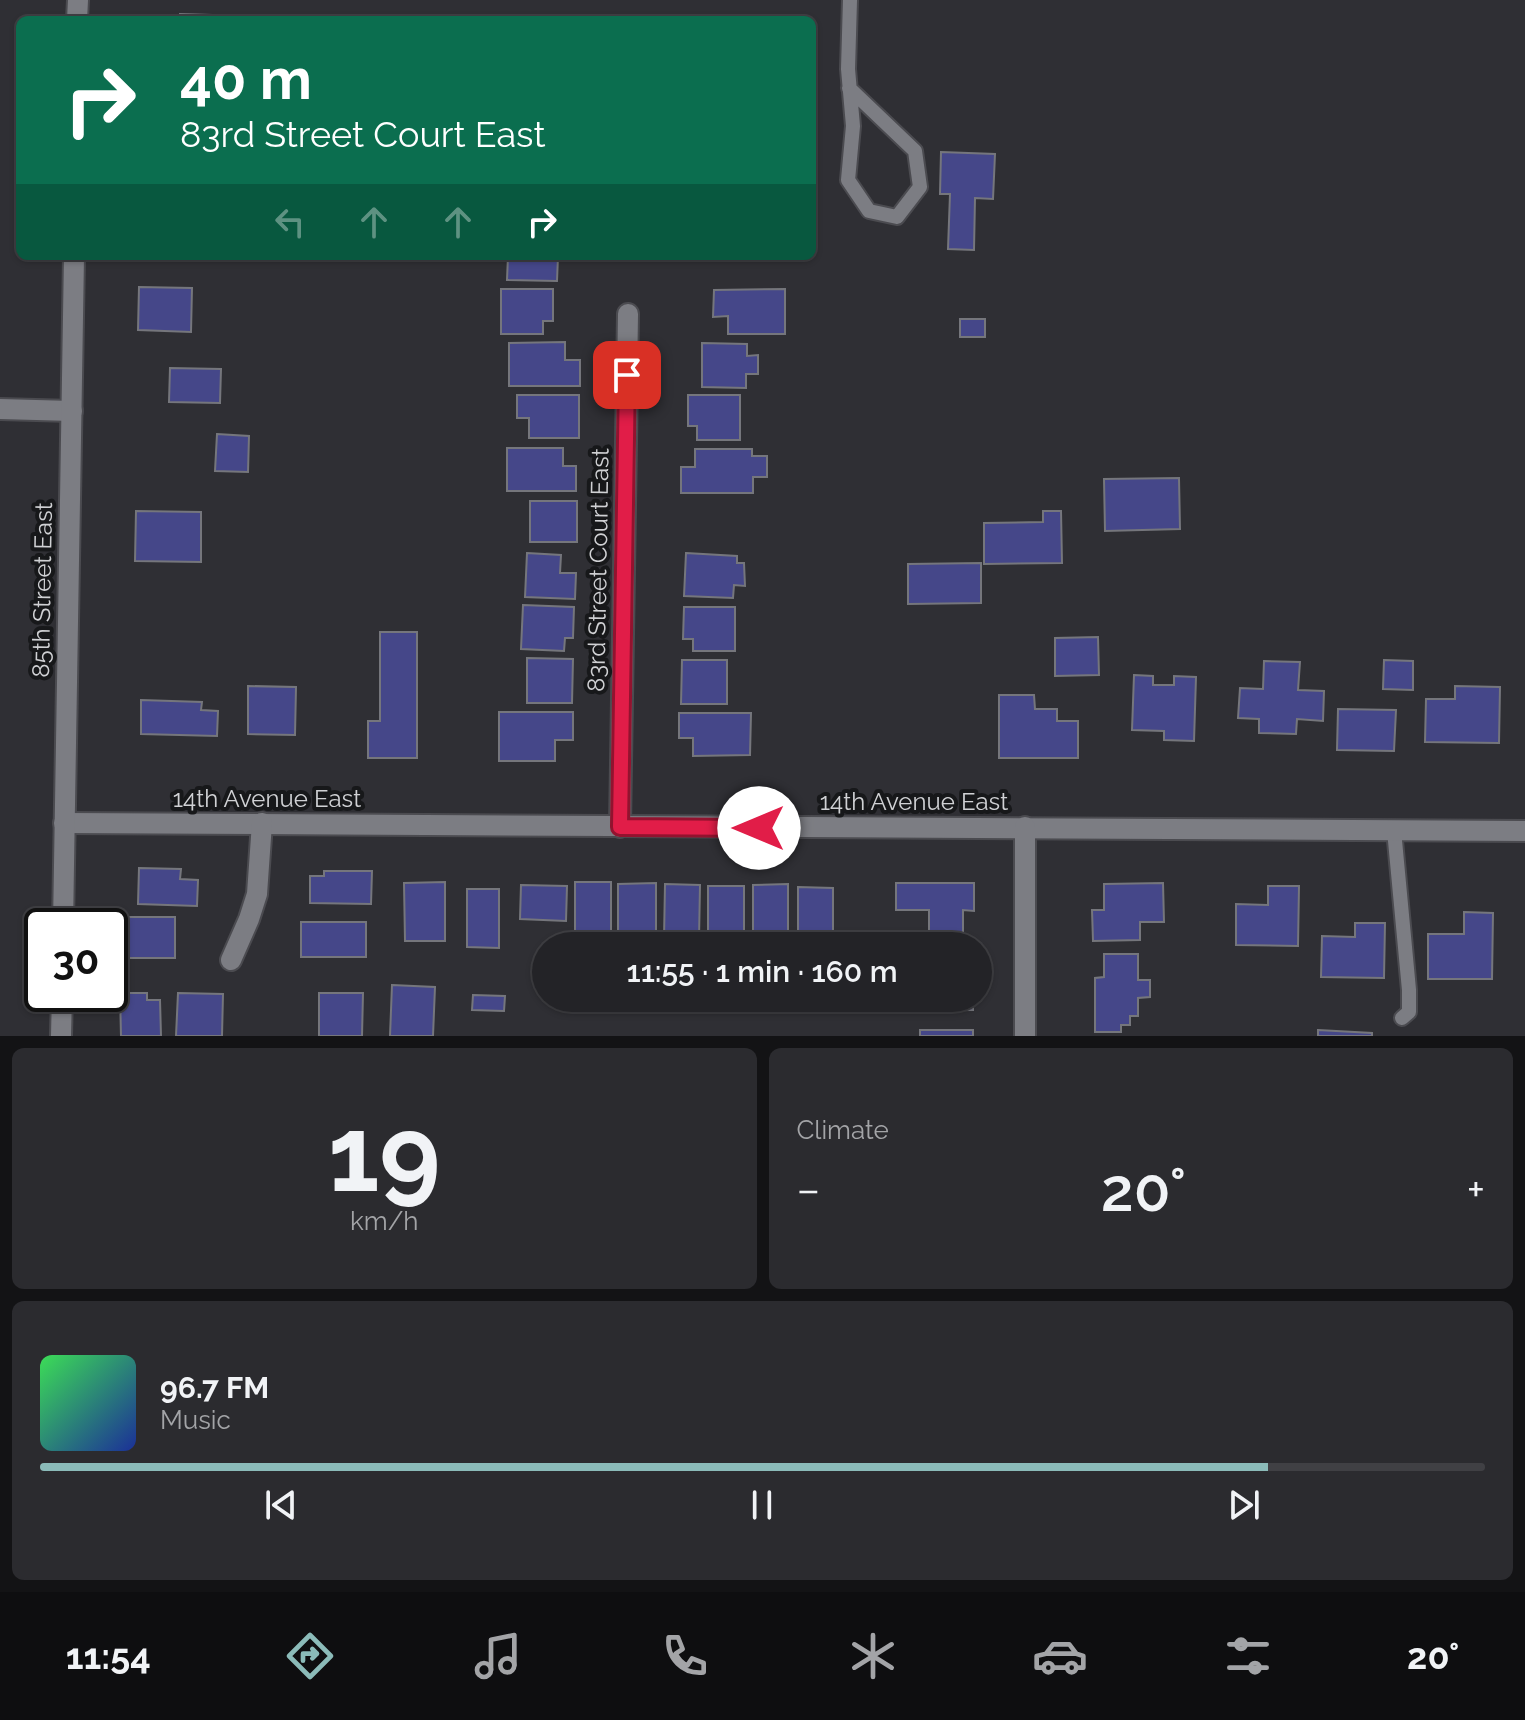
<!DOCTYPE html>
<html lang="en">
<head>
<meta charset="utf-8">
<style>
	body { margin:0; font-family:Raleway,sans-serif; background:#2b2b2f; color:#f1f3f6; height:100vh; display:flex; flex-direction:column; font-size:30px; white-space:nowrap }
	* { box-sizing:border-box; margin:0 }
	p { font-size:26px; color:#a3a4a7 }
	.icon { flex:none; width:44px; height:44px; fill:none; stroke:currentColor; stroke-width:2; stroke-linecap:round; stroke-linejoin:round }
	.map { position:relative; height:1036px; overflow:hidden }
	.sheet { display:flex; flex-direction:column; gap:12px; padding:12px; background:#131315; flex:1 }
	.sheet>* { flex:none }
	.hud { position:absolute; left:16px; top:16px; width:800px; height:244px; border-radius:12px; box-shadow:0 2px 6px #0004,0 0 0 2px #404044; background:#0b6e4f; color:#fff; overflow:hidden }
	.speed { position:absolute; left:24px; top:908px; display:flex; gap:16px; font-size:40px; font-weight:700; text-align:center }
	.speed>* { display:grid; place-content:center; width:104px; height:104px; border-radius:50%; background:#232327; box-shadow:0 2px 6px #0004,0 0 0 2px #404044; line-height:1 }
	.speed .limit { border:4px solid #111; border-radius:12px; background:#fff; color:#111 }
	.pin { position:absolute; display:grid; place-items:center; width:68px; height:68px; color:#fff; margin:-34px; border-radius:16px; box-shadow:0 4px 12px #0006 }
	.me { position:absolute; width:88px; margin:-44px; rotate:270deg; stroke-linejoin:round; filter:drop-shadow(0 0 6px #0008) }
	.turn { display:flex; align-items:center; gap:28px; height:168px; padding:0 32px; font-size:36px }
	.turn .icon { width:104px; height:104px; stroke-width:2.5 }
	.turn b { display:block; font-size:56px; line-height:68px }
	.lanes { display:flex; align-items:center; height:76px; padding:0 32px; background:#0003; justify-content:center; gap:40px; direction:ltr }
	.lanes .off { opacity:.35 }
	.big { font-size:60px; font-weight:600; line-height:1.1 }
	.sheet .card { flex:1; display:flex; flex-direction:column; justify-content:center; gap:12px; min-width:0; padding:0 28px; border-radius:12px; background:#2b2b2f }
	.sheet .dial { align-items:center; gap:0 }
	.dial b { font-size:104px; line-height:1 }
	.song { display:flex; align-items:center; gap:24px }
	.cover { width:96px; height:96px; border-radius:12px; background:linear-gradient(135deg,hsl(130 70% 55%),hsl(230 70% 35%)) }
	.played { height:8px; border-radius:4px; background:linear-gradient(90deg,#8bbbb9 85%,#404044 85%) }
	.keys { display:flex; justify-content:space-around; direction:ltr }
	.heat { display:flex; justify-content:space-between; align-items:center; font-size:44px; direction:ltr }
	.sheet .tiles { flex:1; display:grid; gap:12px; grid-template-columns:1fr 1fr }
	.card:last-child { grid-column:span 2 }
	.trip { position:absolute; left:532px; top:932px; width:460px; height:80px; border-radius:40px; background:#232327; box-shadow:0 2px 6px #0004,0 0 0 2px #404044; font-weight:600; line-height:80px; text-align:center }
	.menu { display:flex; height:128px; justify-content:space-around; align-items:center; background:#0e0e10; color:#a3a4a7 }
	.menu .icon { width:56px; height:56px }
	.menu .selected { color:#8bbbb9 }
	.menu b { font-size:36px; color:#f1f3f6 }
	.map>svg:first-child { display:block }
	.building { fill:#454789; stroke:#75767c; stroke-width:2 }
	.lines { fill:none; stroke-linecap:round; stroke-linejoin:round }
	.lane-casing { stroke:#4b4b50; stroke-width:18 }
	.street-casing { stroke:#4b4b50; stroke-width:24 }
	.secondary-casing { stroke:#4b4b50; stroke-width:24 }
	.lane { stroke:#7c7d83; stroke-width:14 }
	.street { stroke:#7c7d83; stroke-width:20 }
	.secondary { stroke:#7c7d83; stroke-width:20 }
	.route-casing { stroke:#92132f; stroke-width:20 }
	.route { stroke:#e11d48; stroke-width:14 }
	.labels { text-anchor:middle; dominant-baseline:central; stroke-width:8; stroke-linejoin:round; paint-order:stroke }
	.street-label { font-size:24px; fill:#d0d1d4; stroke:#17181a }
</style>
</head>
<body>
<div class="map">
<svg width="1525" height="1036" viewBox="0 0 1525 1036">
	<rect width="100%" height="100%" fill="#2f2f34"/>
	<g class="building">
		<polygon points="180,14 212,15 212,20 180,20"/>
		<polygon points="941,152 995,154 993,199 975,198 974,250 948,249 950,194 940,194"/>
		<polygon points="508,256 558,256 557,281 507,280"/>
		<polygon points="139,287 192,288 191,332 138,330"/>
		<polygon points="501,289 553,289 553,321 543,321 543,334 501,334"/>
		<polygon points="785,289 785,334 728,334 728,316 713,317 714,290"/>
		<rect x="960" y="319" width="25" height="18"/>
		<polygon points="565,342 565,360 580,360 580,386 509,386 509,343"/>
		<polygon points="702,343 747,344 747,356 758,355 758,374 746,374 746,388 702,387"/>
		<polygon points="170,368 221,369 220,403 169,402"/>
		<polygon points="517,395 579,395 579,438 529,438 529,418 517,418"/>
		<polygon points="688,395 740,395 740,440 697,440 697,426 688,426"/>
		<polygon points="217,434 249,436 248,472 215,471"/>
		<polygon points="507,448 563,448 563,466 576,466 576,491 507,491"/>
		<polygon points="695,449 752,449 752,456 767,456 767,477 753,477 753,493 681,493 681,467 695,467"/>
		<polygon points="1179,478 1180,529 1105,531 1104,479"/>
		<rect x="530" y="501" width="47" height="41"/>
		<polygon points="136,511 201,512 201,562 135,561"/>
		<polygon points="1043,511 1061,511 1062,563 984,564 984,523 1043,522"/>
		<polygon points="527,553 561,555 560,573 576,573 575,599 525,597"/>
		<polygon points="686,553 737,556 737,563 744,563 745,586 734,585 733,598 684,596"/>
		<polygon points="981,563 981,603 908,604 908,564"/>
		<polygon points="523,605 574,607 573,638 565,638 564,651 521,649"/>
		<polygon points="684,607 735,607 735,651 693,651 693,639 683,639"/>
		<polygon points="380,632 417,632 417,758 368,758 368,721 380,721"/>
		<polygon points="1098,637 1099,675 1055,676 1055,638"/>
		<polygon points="527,658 573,659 572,703 527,703"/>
		<polygon points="682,660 727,660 727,704 681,704"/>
		<polygon points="1384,660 1413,661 1413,690 1383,689"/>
		<polygon points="1264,661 1300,662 1298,690 1324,691 1323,721 1297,719 1296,734 1259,733 1259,719 1238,718 1240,688 1263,689"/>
		<polygon points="1134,675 1153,676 1153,685 1174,685 1174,676 1196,677 1194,741 1164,740 1164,731 1132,730"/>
		<polygon points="248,686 296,687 295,735 248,734"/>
		<polygon points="1455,686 1500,687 1499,743 1425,742 1426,699 1455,699"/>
		<polygon points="999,695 1034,695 1035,709 1057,709 1057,721 1078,721 1078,758 999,758"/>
		<polygon points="141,700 202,702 201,710 218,711 217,736 141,734"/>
		<polygon points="1338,709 1396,710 1394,751 1337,750"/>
		<polygon points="499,712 573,712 573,740 555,740 555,761 499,761"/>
		<polygon points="679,713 751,713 750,755 693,756 693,738 679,738"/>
		<polygon points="139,868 181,869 180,879 198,880 197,906 138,904"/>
		<polygon points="324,871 372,871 371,904 310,903 310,876 324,876"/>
		<polygon points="445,882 445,941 405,941 404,883"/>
		<rect x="575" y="882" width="36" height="60"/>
		<polygon points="656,883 656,936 618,936 618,884"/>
		<polygon points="896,883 974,883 974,911 963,910 963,937 929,937 929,910 896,910"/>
		<polygon points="1163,883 1164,922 1140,922 1140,940 1093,941 1092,910 1104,910 1104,884"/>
		<polygon points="665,884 700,885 699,940 664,939"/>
		<polygon points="788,884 788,941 753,941 753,885"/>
		<polygon points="521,885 567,886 566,921 520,919"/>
		<polygon points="708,886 744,886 744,933 728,933 729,943 708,943"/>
		<polygon points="1268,886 1299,886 1298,946 1236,945 1236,904 1268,905"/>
		<polygon points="798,887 833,888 833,942 798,941"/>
		<polygon points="467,889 499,889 499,948 467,947"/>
		<polygon points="1464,912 1493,913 1492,979 1428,979 1428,934 1464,934"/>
		<rect x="121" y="917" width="54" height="41"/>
		<rect x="301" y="922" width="65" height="35"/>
		<polygon points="1355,923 1385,923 1384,978 1321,977 1322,936 1355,937"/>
		<polygon points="1104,954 1138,954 1138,980 1150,980 1150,997 1138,998 1138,1016 1130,1016 1130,1025 1121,1025 1121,1032 1095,1032 1095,978 1104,977"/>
		<polygon points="392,985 435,987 433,1036 390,1036"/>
		<polygon points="120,993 147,993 147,1000 160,1000 161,1036 121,1036"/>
		<polygon points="178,993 223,994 222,1036 176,1036"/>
		<polygon points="319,993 363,993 362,1036 319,1036"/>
		<polygon points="473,995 505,996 504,1011 472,1010"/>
		<polygon points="897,998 973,998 973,1010 897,1011"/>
		<rect x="920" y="1030" width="53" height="6"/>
		<polygon points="1318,1030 1372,1033 1372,1036 1318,1036"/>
	</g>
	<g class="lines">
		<g class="lane-casing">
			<g id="lane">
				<polyline points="849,88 915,151 920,187 897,217 869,211 848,180 853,126 848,69 850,0"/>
				<polyline points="1394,830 1409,990 1409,1012 1402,1018"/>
			</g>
		</g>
		<g class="street-casing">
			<g id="street">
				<polyline points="0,409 72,411"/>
				<polyline points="64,823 1525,831"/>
				<polyline points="620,827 628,314"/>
				<polyline points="231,960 249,919 257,894 262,823"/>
				<polyline points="1025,1036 1025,827"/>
			</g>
		</g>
		<g class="secondary-casing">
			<g id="secondary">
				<polyline points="77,20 78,0"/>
				<polyline points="63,926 74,256"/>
				<polyline points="61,1036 62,994"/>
			</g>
		</g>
		<use href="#lane" class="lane"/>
		<use href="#street" class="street"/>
		<use href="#secondary" class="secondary"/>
	</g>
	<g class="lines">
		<g class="route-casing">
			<polyline id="route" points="627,375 620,827 759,828"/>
		</g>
		<use href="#route" class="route"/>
	</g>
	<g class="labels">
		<g class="street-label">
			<text transform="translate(598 570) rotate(-89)">83rd Street Court East</text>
			<text transform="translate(42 590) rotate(-89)">85th Street East</text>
			<text x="267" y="798">14th Avenue East</text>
			<text x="914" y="801">14th Avenue East</text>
		</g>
	</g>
</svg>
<div class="speed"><div class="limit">30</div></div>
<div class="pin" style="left:627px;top:375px;background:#d93025"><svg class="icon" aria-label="arrive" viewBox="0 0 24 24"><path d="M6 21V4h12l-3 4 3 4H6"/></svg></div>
<svg class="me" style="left:759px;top:828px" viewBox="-20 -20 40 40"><circle r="19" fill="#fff"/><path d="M0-13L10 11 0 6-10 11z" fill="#e11d48"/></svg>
<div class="trip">11:55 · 1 min · 160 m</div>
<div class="hud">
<div class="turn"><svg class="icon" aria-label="right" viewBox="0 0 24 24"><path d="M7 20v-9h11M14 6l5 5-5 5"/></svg><div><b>40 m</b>83rd Street Court East</div></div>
<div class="lanes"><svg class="icon off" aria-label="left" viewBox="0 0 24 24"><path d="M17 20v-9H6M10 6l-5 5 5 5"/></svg><svg class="icon off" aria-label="ahead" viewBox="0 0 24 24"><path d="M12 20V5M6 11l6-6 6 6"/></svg><svg class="icon off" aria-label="ahead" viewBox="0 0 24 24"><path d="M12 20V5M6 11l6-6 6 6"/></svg><svg class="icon" aria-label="right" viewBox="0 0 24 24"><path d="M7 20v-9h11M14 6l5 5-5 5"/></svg></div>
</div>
</div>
<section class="sheet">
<div class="tiles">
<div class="card dial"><b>19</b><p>km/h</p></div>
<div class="card"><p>Climate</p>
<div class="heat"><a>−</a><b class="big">20°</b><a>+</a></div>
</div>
<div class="card">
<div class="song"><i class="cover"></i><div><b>96.7 FM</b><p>Music</p></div></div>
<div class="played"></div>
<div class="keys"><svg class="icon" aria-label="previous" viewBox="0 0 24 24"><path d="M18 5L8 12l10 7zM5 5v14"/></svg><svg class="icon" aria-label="pause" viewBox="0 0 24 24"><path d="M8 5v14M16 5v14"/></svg><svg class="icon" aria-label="next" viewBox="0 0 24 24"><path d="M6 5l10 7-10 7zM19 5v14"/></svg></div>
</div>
</div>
</section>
<nav class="menu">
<b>11:54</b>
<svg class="icon selected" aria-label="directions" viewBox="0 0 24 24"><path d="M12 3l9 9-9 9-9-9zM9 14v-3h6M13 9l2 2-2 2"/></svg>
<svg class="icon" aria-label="music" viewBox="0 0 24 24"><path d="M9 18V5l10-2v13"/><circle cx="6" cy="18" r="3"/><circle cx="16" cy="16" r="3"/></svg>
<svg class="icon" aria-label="phone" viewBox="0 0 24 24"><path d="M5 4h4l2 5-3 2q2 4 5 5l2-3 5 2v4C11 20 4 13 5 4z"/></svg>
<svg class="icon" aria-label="climate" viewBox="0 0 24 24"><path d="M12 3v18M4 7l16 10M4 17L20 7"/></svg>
<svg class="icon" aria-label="car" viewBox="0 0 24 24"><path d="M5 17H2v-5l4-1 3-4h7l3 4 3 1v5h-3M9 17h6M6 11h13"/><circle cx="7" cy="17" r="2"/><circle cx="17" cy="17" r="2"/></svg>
<svg class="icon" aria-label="filters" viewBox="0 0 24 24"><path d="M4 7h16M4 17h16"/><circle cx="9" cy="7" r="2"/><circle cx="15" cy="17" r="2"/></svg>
<b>20°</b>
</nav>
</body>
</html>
